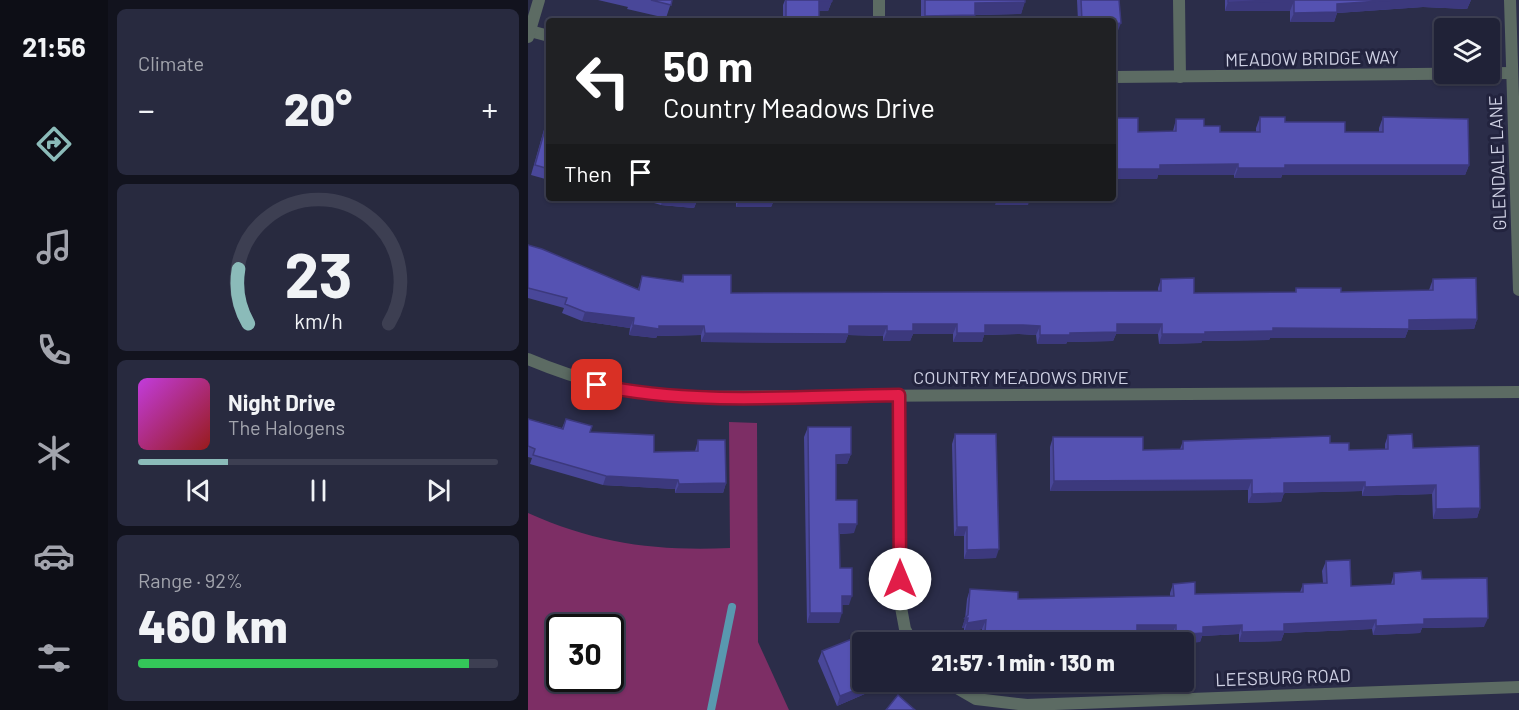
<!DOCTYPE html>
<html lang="en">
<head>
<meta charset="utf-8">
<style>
	body { margin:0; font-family:Barlow,sans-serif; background:#282a3f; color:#f1f3f6; height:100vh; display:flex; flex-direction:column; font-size:22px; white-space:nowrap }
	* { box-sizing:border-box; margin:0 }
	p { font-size:20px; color:#a2a4ad }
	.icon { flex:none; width:33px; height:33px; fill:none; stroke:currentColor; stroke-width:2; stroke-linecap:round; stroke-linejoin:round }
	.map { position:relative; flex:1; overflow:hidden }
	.panel { display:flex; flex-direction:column; gap:9px; padding:9px; background:#12131e; width:420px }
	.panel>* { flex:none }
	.guide { position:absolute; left:18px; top:18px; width:570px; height:183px; border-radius:6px; box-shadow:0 2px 4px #0004,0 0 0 2px #3d3f52; background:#202124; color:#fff; overflow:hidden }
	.tools { position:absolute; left:906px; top:18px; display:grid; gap:12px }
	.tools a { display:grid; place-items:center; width:66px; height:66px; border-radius:6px; background:#202237; box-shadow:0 2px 4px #0004,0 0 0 2px #3d3f52; font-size:30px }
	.speed { position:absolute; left:18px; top:614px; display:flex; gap:12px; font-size:30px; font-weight:700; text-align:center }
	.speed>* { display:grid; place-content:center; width:78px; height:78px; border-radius:50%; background:#202237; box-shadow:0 2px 4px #0004,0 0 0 2px #3d3f52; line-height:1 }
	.speed .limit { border:3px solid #111; border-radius:9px; background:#fff; color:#111 }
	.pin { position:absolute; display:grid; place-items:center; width:51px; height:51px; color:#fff; margin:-26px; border-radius:12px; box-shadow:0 3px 9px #0006 }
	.me { position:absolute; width:66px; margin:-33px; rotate:0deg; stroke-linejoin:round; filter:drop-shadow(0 0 4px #0008) }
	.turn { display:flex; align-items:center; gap:21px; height:126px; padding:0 18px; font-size:27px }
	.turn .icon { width:78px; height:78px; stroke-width:2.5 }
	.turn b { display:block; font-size:42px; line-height:51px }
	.then { display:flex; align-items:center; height:57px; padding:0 18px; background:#0003; gap:12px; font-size:22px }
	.big { font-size:45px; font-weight:800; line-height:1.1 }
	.panel .card { flex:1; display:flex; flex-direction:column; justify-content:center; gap:9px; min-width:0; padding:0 21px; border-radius:9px; background:#282a3f }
	.panel .dial { align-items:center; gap:0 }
	.dial svg { height:156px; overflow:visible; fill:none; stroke:#3d3f52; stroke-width:7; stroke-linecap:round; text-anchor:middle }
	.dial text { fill:#f1f3f6; stroke:none }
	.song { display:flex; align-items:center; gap:18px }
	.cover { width:72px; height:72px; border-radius:9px; background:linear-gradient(135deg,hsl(290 70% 55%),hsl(0 70% 35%)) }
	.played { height:6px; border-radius:3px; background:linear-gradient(90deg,#8bbbb9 25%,#3d3f52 25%) }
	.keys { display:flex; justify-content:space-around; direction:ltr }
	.heat { display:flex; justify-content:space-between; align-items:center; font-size:33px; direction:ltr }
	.charge { height:9px; border-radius:4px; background:linear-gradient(90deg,#34c759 92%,#3d3f52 0) }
	.trip { position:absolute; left:324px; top:632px; width:342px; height:60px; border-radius:6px; background:#202237; box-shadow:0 2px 4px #0004,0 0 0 2px #3d3f52; font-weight:800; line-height:60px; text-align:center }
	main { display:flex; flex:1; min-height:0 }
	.dock { display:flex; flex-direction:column; width:108px; justify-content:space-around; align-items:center; background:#0d0e16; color:#a2a4ad }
	.dock .icon { width:42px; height:42px }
	.dock .current { color:#8bbbb9 }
	.dock b { font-size:27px; color:#f1f3f6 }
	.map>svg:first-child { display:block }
	.green { fill:#7d2e65; fill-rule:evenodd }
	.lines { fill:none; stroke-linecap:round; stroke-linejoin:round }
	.stream { stroke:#5998af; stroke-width:8 }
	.minor { stroke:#5c6b63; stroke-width:12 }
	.wall { fill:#494799 }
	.shaded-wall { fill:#3c397d }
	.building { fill:#5552b2; stroke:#3c397d; stroke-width:1.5 }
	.route-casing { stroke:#92132f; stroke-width:15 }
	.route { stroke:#e11d48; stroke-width:10 }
	.labels { text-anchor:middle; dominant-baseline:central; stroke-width:6; stroke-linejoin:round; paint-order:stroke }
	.street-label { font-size:18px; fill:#cfd1e4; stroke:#22233e }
</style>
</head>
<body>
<main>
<nav class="dock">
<b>21:56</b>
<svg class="icon current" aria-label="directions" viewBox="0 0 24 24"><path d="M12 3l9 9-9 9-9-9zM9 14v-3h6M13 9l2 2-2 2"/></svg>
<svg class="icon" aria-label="music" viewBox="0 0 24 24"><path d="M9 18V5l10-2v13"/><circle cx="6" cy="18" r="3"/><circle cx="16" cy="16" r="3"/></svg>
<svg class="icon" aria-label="phone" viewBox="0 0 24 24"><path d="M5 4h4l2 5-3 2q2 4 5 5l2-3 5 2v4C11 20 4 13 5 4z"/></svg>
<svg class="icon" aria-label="climate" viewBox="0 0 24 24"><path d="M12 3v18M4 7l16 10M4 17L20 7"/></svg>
<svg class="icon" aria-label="car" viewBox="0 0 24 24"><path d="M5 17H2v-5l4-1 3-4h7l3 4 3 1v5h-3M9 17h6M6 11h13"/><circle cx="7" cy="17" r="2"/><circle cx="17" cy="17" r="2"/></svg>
<svg class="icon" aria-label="filters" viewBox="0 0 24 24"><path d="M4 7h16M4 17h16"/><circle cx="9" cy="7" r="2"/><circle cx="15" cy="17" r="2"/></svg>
</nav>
<section class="panel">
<div class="card"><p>Climate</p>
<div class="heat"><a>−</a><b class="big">20°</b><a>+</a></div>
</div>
<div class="card dial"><svg viewBox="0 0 100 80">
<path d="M14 69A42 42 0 1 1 86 69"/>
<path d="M14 69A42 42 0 0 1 9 41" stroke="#8bbbb9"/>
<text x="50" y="56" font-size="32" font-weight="700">23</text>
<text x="50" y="72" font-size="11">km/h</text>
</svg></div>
<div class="card">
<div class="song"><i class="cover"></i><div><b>Night Drive</b><p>The Halogens</p></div></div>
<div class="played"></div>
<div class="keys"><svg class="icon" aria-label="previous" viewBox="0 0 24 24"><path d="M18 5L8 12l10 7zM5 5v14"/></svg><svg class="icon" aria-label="pause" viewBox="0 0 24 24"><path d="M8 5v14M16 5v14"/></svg><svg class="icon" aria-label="next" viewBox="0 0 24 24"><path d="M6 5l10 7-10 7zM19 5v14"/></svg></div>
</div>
<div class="card"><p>Range · 92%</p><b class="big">460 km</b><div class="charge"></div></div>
</section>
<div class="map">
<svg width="991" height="710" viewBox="0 0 991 710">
	<rect width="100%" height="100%" fill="#2b2d49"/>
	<path class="green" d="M201 422 229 423 230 642 261 710H0V513C69 544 127 551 202 548ZM32 627H82V678H32Z"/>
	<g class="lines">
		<polyline class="stream" points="183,710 204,607"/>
		<g class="minor">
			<polyline points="351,0 351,21"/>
			<polyline points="651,0 652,77"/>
			<polyline points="982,0 991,290"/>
			<polyline points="2,31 21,36"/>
			<polyline points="0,37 11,0"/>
			<polyline points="585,77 984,73"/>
			<path d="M0 359C52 381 101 394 157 397L991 392"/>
			<polyline points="371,395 372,602 377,629 384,642"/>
			<polyline points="417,681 448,699 499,705 991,687"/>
		</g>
	</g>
	<g class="wall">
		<polygon points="70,0 144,0 138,18 99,9 100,7"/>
		<polygon points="257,0 304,0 304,1 300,11 291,11 291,21 255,21 255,5"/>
		<polygon points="393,0 497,0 493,14 447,15 445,21 393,21"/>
		<polygon points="549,0 591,0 589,33 585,21 550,21"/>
		<polygon points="697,0 943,0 939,9 895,7 809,13 806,22 762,22 762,11 697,11"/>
		<polygon points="21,112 21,180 3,175"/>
		<polygon points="732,117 817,132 851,132 851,128 855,117 941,165 937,175 754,175 753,178 706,178 706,175 630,175 629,179 585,179 585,118 610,132 645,131 648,119 676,126 692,132 728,132 728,128"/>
		<polygon points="108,198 170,198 166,208 133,205"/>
		<polygon points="208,198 247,198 243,207 208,207"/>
		<polygon points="0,245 110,289 114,276 153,282 155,275 203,293 630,291 630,288 633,279 666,293 767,292 768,288 813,292 901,290 905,279 949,319 946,329 880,330 877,338 742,338 741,340 674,341 673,343 631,344 630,334 588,334 585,341 539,342 538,344 509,344 508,335 491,334 456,335 454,342 425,342 425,334 385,334 382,341 355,341 355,336 320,335 317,343 173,342 173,335 129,336 128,338 101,335 102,328 54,321 34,313 36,308 0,298"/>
		<polygon points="0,419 34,428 38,419 62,432 126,452 167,451 170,440 198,483 195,493 147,493 147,489 75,485 2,464 4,458 0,457"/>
		<polygon points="280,427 323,454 319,464 308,464 308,500 326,533 311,534 312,568 321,605 314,605 311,623 279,623 276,437"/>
		<polygon points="427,434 468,558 436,559 436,536 426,536 424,444"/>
		<polygon points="860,435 885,448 952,508 949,518 905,519 904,494 834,496 834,491 756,493 753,502 720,503 720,490 522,491 522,447 525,437 615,450 652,449 655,441 802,443 821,450 857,449 857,444"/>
		<polygon points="798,561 823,586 863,584 866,573 894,579 956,627 894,628 892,633 845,635 844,629 756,633 753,641 711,642 711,634 674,636 672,642 656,643 656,642 645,642 644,635 609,635 608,642 463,642 453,641 454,629 436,633 436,628 434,628 437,619 439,599 442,589 490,599 642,596 642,593 645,584 667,594 772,592 775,584 795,583 794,571"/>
		<polygon points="294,651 334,681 343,684 339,693 309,706 290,661"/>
	</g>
	<g class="shaded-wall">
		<polygon points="866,0 943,0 939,9 895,7 809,13 806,22 762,22 766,13 809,4"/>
		<polygon points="291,1 304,1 300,11 288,11"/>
		<polygon points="766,1 762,11 697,11 700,2"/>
		<polygon points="497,2 493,14 447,15 445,21 395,21 397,16 447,3"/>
		<rect x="258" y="19" width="33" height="2"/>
		<polygon points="593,23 589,33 585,33 585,24"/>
		<polygon points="710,164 706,175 630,175 629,179 585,179 585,169 632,165"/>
		<polygon points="757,165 941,165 937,175 754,175 753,178 706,178 710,168"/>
		<polygon points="135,198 170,198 166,208 133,205"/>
		<polygon points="212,198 247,198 243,207 208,207"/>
		<polygon points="469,198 502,198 500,205 467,205"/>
		<polygon points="57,312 106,318 102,328 54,321"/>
		<polygon points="949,319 946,329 880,330 877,338 742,338 741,340 674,341 673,343 631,344 634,334 881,320"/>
		<polygon points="385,324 429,324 425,334 385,334 382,341 355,341 359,331"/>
		<polygon points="589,324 634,324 630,334 588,334 585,341 539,342 538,344 509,344 512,335 542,333"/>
		<polygon points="105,325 131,326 176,326 173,335 129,336 128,338 101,335"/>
		<polygon points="457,325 495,325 512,326 508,335 491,334 456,335 454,342 425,342 429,333"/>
		<polygon points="321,326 359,326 355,336 320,335 317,343 173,342 177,333"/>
		<polygon points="323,454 319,464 304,464 308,455"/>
		<polygon points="78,476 150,480 147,489 75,485"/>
		<polygon points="724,480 720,490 522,491 526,481"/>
		<polygon points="837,482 834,491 753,493 756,483"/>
		<polygon points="198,483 195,493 147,493 151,484"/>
		<polygon points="908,485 904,494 834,496 837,487"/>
		<polygon points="756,493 753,502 720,503 724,494"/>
		<polygon points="952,508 949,518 905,519 908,509"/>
		<polygon points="311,524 329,524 326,533 308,534"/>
		<polygon points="429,527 439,527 436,536 426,536"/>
		<polygon points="471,549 468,558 436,559 439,550"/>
		<polygon points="314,596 324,596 321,605 311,605"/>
		<polygon points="282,613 314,613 311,623 279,623"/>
		<polygon points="437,618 440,618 436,628 434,628"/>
		<polygon points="960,618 956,627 894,628 892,633 845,635 848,626 896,619"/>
		<polygon points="458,620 454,629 436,633 439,623"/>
		<polygon points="848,620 844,629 756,633 753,641 711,642 714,632 756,624"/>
		<polygon points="609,625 648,625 644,635 605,635"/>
		<polygon points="714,625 711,634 674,636 672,642 656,643 656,642 646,642 648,635 675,627"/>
		<polygon points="457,632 583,637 581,642 453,641"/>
		<polygon points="609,640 608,642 583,642 583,641"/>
		<polygon points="343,684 339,693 309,706 312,696"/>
	</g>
	<g class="building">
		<polygon points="123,0 144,0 143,5"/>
		<polygon points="258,0 304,0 304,1 291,1 291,19 258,19"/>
		<polygon points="397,0 497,0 497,2 447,3 447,15 397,16"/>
		<polygon points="553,0 591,0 593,23 585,24 585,21 554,21"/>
		<polygon points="700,0 866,0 809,4 809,12 766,13 766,1 700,2"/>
		<polygon points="21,115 21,169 7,165"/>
		<polygon points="732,117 757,117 757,122 817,122 817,132 855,132 855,117 940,119 941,165 757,165 757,168 710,168 710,164 632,165 632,169 585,169 585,118 610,118 610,132 648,131 648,119 676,119 676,126 692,126 692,132 732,132"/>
		<polygon points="0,245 14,249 111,290 114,276 155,282 155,275 203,275 203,293 633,291 633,279 666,278 666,293 768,292 768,288 813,288 813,292 905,290 905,279 948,278 949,319 881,320 881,329 745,328 745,331 677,332 677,334 634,334 634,324 589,324 589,332 542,333 542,335 512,335 512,326 495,325 457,325 457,333 429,333 429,324 385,324 385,331 359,331 359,326 321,326 321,334 177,333 176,326 131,326 131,329 105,325 106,318 57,312 37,304 39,298 0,288"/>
		<polygon points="0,419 35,429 38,419 64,426 62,432 126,435 126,452 170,451 170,440 197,440 198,483 151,484 150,480 78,476 5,455 7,449 0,446"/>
		<polygon points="280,427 323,427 323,454 308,455 308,500 329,500 329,524 311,524 312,568 324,568 324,596 314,596 314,613 282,613"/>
		<polygon points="427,434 468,434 471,549 439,550 439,527 429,527"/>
		<polygon points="884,434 885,448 951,446 952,508 908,509 908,485 837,487 837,482 756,483 756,493 724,494 724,480 526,481 525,437 615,437 615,450 655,449 655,441 802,436 802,443 821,443 821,450 860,449 860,435"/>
		<polygon points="822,560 823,586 866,584 866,573 893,571 894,579 959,578 960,618 896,619 896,624 848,626 848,620 756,624 756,631 714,632 714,625 675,627 675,633 648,635 648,625 609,625 609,640 583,641 583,637 521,637 457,632 458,620 439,623 440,618 437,618 440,615 442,589 490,592 490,599 646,596 645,584 667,582 667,594 775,592 775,584 799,583 798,561"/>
		<polygon points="334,635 337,642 334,642 334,681 342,681 343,684 312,696 294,651"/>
		<polygon points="370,695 387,710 358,710"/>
	</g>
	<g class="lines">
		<g class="route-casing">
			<path id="route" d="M69 385C167 406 271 396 371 395L372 579"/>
		</g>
		<use href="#route" class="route"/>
	</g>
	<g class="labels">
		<g class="street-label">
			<text transform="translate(784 58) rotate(-1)">MEADOW BRIDGE WAY</text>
			<text transform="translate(969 163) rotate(-92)">GLENDALE LANE</text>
			<text x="493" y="377">COUNTRY MEADOWS DRIVE</text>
			<text transform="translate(755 677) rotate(-2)">LEESBURG ROAD</text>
		</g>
	</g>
</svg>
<div class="tools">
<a><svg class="icon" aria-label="layers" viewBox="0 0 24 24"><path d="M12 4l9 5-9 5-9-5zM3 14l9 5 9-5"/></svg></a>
</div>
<div class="speed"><div class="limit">30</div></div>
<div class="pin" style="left:69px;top:385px;background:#d93025"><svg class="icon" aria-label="arrive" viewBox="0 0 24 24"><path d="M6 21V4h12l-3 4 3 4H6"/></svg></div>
<svg class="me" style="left:372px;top:579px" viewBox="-20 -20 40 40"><circle r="19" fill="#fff"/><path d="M0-13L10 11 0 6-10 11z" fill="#e11d48"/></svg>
<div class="trip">21:57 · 1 min · 130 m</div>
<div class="guide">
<div class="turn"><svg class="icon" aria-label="left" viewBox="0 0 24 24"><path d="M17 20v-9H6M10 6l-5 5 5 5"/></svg><div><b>50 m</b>Country Meadows Drive</div></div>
<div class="then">Then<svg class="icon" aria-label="arrive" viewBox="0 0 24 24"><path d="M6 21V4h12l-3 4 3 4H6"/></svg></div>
</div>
</div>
</main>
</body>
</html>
